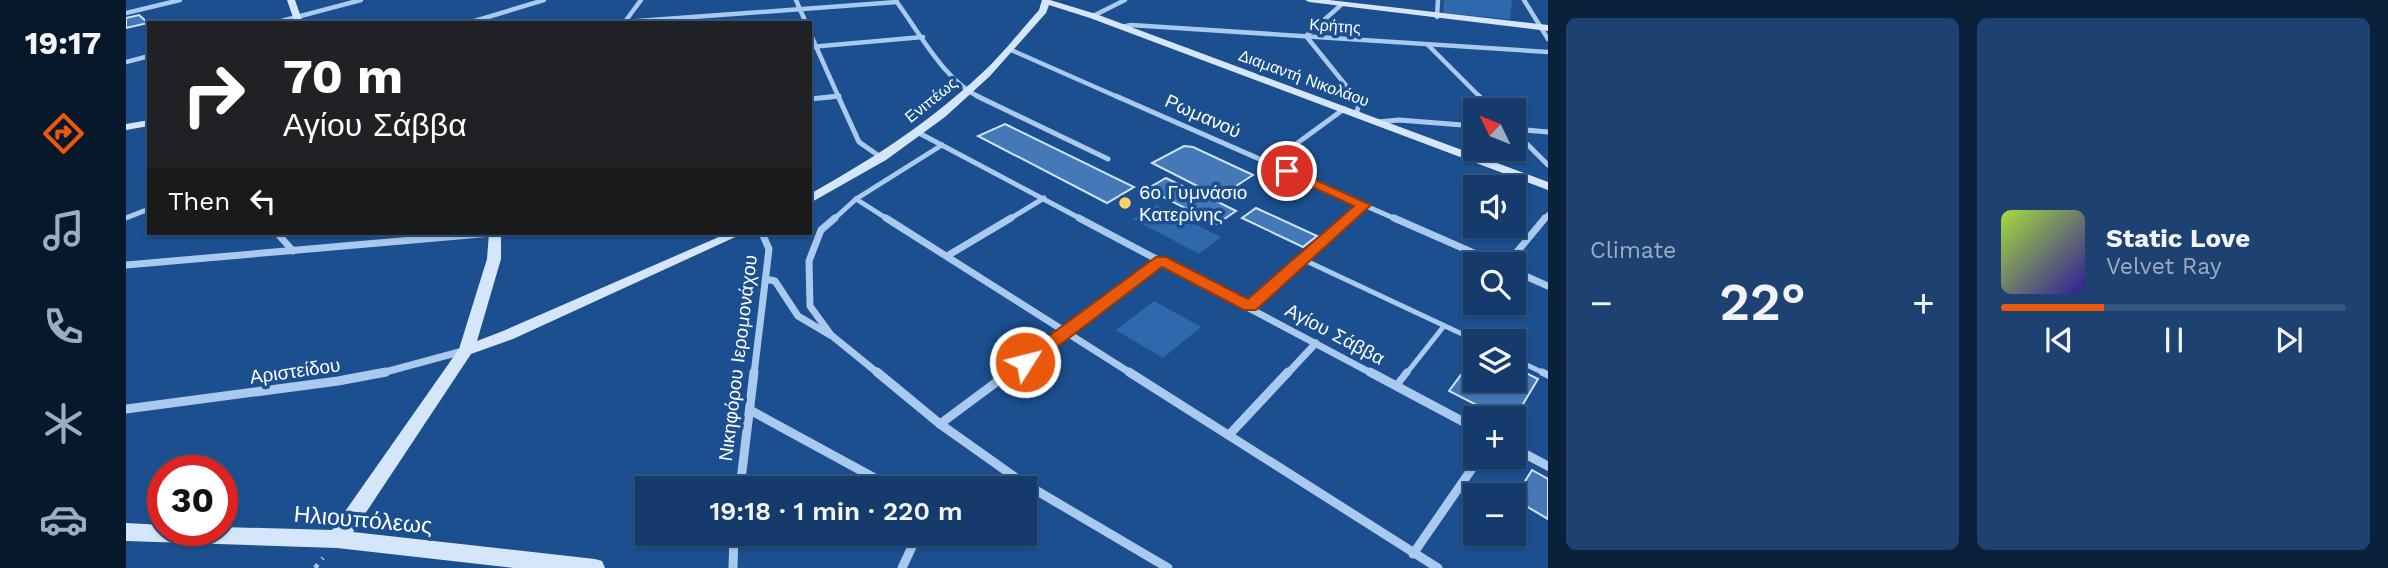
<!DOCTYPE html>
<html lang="en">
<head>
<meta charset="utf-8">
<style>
	body { margin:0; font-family:"Work Sans",sans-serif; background:#1d4271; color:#f1f3f6; height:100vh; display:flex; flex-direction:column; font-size:26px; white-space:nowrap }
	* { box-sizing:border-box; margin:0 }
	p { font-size:23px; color:#9dadc1 }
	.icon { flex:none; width:38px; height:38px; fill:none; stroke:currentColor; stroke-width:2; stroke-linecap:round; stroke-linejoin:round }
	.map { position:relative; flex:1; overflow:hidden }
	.sheet { display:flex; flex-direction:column; gap:18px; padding:18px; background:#0b203b; width:840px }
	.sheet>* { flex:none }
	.hud { position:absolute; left:21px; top:21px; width:665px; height:214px; border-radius:0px; box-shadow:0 2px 5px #0004,0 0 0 2px #33557e; background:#202124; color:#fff; overflow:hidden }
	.needle { width:46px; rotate:313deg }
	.tools { position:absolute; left:1337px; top:98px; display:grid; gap:14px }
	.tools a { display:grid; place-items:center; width:63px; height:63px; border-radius:0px; background:#143b6b; box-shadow:0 2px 5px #0004,0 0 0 2px #33557e; font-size:35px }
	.speed { position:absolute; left:21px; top:455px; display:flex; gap:14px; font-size:35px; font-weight:700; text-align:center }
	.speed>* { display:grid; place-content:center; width:91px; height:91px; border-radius:50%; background:#143b6b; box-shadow:0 2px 5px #0004,0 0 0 2px #33557e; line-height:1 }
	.speed .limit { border:10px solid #d22; background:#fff; color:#111 }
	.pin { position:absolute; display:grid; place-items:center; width:60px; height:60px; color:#fff; margin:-30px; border:4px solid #fff; border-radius:50%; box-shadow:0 2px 7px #0007 }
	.me { position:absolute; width:77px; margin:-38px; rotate:54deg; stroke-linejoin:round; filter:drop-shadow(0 0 5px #0008) }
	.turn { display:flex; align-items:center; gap:24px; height:147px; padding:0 21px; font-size:32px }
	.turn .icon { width:91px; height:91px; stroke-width:2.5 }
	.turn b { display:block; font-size:49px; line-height:60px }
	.then { display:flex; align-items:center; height:66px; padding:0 21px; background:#0003; gap:14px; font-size:26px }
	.big { font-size:52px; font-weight:600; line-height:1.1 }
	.sheet .widget { flex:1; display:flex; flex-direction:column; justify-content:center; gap:10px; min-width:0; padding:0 24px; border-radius:10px; background:#1d4271 }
	.song { display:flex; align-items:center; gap:21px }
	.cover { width:84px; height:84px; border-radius:10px; background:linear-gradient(135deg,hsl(80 70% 55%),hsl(250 70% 35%)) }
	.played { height:7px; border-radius:4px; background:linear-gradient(90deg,#ea580c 30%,#33557e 30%) }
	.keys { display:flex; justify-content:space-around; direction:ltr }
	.heat { display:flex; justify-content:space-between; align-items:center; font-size:38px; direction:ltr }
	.sheet .tiles { flex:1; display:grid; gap:18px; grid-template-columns:repeat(2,1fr) }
	.trip { position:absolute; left:509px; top:476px; width:402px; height:70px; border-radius:0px; background:#143b6b; box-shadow:0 2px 5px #0004,0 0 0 2px #33557e; font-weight:600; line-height:70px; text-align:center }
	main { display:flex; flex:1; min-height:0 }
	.tab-bar { display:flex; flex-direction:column; width:126px; justify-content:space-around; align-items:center; background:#08182b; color:#9dadc1 }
	.tab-bar .icon { width:49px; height:49px }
	.tab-bar .on { color:#ea580c }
	.tab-bar b { font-size:32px; color:#f1f3f6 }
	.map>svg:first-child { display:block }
	.green { fill:#2e69ad }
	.building { fill:#4478b7; stroke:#cfe3fa; stroke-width:2 }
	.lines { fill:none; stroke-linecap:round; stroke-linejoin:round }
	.path { stroke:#a9c9ee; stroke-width:4.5; stroke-dasharray:4.5 7; stroke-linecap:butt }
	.lane-far2 { stroke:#a9c9ee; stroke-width:4.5 }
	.lane-far1 { stroke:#a9c9ee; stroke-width:5 }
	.lane { stroke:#a9c9ee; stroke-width:7 }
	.street-far3 { stroke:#a9c9ee; stroke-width:4.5 }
	.street-far2 { stroke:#a9c9ee; stroke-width:5 }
	.street-far1 { stroke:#a9c9ee; stroke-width:7 }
	.street { stroke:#a9c9ee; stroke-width:9 }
	.secondary { fill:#d6e6fa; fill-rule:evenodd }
	.route { fill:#ea580c; stroke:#983908; stroke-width:2 }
	.poi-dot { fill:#ffd166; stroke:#1b4f8f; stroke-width:2.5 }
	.labels { text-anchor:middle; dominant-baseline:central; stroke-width:7; stroke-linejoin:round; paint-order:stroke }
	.far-street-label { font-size:16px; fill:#fff; stroke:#1b4f8f }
	.street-label { font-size:19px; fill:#fff; stroke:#1b4f8f }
	.poi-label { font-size:19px; fill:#fff; stroke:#1b4f8f; text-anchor:start }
	.near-street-label { font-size:23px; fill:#fff; stroke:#1b4f8f }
</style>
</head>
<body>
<main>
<nav class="tab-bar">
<b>19:17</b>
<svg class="icon on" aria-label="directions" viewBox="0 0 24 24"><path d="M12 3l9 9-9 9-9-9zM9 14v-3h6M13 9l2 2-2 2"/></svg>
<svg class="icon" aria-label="music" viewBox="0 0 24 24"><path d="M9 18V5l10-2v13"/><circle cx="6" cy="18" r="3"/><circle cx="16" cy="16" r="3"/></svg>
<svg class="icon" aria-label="phone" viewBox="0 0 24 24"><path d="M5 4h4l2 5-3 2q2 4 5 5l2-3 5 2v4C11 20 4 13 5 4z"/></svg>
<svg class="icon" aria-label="climate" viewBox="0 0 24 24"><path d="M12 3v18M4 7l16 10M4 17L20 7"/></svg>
<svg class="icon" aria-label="car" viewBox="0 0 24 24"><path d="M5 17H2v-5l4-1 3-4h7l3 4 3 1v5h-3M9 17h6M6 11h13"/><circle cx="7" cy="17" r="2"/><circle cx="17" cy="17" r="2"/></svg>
</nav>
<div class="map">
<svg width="1422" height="568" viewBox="0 0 1422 568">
	<rect width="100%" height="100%" fill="#1b4f8f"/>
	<g class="green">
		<polygon points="1318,0 1386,0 1384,19 1317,13"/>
		<polygon points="1030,205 1095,237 1073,254 1007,219"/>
		<polygon points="1028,301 1075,327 1037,358 990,330"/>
	</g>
	<g class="building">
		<polygon points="13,15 22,23 0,28 0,18"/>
		<polygon points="879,124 1008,187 981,203 852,136"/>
		<polygon points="1058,146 1067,147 1127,175 1093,197 1026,163"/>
		<polygon points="1040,178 1066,191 1072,187 1093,197 1088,200 1110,211 1091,224 1021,189"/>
		<polygon points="1130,208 1191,236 1177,247 1116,218"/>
		<polygon points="1349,356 1349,380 1388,380 1388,367 1412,379 1388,419 1376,418 1323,391"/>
		<polygon points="1406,470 1422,479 1422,519 1388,499"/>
	</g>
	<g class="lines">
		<polyline class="path" points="189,568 197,558"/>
		<polyline class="lane-far2" points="1221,220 1238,205"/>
		<g class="lane-far1">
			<polyline points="1176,259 1351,341"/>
			<polyline points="1124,307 1223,218"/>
			<polyline points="1388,359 1420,374"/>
			<polyline points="1280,374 1318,326"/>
		</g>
		<g class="lane">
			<polyline points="1416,372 1422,375"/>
			<polyline points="1270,386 1281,372"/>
		</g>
		<g class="street-far3">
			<polyline points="670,0 680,23"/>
			<polyline points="1398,0 1422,39"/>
			<path d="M770 1C794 33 817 80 855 98"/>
			<polyline points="1215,5 1180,36 1230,98"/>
			<polyline points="0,13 54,0"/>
			<polyline points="967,16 999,0"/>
			<polyline points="1311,17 1312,0"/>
			<polyline points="498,22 771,2"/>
			<polyline points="148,23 235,0"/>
			<polyline points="342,23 418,0"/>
			<polyline points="498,23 515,0"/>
			<polyline points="995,27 1005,25 1422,52"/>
			<polyline points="684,33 713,98"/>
			<polyline points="1302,45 1355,98"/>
			<polyline points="684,47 797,37"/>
			<polyline points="883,49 994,98"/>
			<polyline points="0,62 23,56"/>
			<polyline points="697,98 713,96"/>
		</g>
		<g class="street-far2">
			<polyline points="712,96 733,142 756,158"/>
			<polyline points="851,96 982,159"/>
			<polyline points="990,96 1272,220"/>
			<polyline points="1228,96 1233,105 1230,114"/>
			<polyline points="1353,96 1367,110"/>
			<polyline points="684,99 713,96"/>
			<polyline points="1252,122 1273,120 1349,126"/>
			<polyline points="1388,129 1422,132"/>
			<polyline points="1388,131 1422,165"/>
			<polyline points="793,133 957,220"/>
			<polyline points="1144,163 1218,109"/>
			<polyline points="730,199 763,220"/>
			<polyline points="0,218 23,209"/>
			<polyline points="707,220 730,199 816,145"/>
			<polyline points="882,220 918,198"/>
			<polyline points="1418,220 1422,215"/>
		</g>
		<g class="street-far1">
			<polyline points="709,218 695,230 683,261 684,306 705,335 753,374"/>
			<polyline points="760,218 1006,374"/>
			<polyline points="953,218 1247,374"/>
			<polyline points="1268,218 1373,264"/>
			<polyline points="151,233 167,251"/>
			<polyline points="821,256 885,218"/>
			<polyline points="1381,264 1419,218"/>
			<polyline points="0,265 367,233"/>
			<polyline points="1388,271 1422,286"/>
			<polyline points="639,279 649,281 672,316 704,335"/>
			<polyline points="252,374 337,351"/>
			<polyline points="628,374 643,249 636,233"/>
			<polyline points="881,374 1035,260"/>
			<polyline points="1161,374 1190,343"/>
		</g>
		<g class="street">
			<polyline points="751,372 814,424 896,482 1042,568"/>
			<polyline points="1003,372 1312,568"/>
			<polyline points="1244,372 1349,428"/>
			<polyline points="0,409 212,381 260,372"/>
			<polyline points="624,410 767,488"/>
			<polyline points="814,424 884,372"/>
			<polyline points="1103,435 1162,372"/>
			<polyline points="1388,448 1422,466"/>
			<polyline points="614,488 628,372"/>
			<polyline points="1287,554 1354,457"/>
			<polyline points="607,568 608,534"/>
			<polyline points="776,568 792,534"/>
		</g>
		<g class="secondary">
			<polygon points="161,0 169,0 177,23 169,23"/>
			<path d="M916 0H924L970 14 1422 182V190L964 18 923 5 920 13 864 76 819 117 760 160 684 203V194C748 158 801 124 855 74 876 55 894 31 913 10Z"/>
			<polygon points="1179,0 1203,0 1422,25 1422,31 1183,2"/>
			<polygon points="23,120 23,126 0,130 0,124"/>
			<polygon points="363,233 375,233 375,259 351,341 377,331 602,233 618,233 387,339 345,354 227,532 469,559 476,561 479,568 388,568 211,548 0,541 0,523 37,525 37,530 96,530 96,527 206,530 333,349 361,259"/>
		</g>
	</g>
	<polygon class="route" points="1161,167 1245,205 1130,310 1118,310 1036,267 905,367 893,367 890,362 893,358 1030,257 1040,257 1122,299 1228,206 1156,173 1156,168"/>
	<circle class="poi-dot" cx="999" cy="203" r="7"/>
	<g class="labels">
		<g class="far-street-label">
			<text transform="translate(1209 26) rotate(4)">Κρήτης</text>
			<text transform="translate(1178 78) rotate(20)">Διαμαντή Νικολάου</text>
			<text transform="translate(805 100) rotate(-39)">Ενιπέως</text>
		</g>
		<g class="street-label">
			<text transform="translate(1077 116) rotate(24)">Ρωμανού</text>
			<text transform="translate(1209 334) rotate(28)">Αγίου Σάββα</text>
			<text transform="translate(612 358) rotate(-83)">Νικηφόρου Ιερομονάχου</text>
			<text transform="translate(169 371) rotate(-8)">Αριστείδου</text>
		</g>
		<g class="poi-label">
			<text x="1013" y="192">6ο Γυμνάσιο<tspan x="1013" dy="22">Κατερίνης</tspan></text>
		</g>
		<g class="near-street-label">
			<text transform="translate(237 520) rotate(5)">Ηλιουπόλεως</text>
		</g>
	</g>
</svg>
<div class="tools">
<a><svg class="needle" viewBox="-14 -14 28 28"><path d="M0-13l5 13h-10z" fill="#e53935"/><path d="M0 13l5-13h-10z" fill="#9dadc1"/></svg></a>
<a><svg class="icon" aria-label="sound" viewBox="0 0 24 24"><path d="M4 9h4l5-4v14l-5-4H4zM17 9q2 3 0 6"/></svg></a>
<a><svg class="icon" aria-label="search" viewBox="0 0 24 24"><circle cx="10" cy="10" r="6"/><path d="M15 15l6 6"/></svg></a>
<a><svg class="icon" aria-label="layers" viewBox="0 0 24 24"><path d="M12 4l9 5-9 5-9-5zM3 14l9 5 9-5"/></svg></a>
<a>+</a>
<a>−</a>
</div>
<div class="speed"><div class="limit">30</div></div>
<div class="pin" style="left:1161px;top:171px;background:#d93025"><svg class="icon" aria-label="arrive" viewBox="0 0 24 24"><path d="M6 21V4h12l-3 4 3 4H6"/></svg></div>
<svg class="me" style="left:899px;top:362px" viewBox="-20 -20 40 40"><circle r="17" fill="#ea580c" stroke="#fff" stroke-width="3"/><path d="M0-11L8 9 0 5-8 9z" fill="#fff"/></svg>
<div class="trip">19:18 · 1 min · 220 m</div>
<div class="hud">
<div class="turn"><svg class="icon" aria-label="right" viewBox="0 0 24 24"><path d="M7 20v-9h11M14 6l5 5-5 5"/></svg><div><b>70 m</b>Αγίου Σάββα</div></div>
<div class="then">Then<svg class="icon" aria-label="left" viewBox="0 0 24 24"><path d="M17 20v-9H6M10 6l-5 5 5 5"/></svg></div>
</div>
</div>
<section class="sheet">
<div class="tiles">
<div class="widget"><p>Climate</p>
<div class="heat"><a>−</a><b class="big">22°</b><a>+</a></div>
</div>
<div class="widget">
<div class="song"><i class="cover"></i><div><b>Static Love</b><p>Velvet Ray</p></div></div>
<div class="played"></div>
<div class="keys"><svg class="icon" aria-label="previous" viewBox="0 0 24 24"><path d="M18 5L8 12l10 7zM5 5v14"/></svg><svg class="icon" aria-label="pause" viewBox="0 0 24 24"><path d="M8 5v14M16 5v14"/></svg><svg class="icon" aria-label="next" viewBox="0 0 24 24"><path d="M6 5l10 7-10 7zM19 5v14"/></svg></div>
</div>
</div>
</section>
</main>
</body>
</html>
